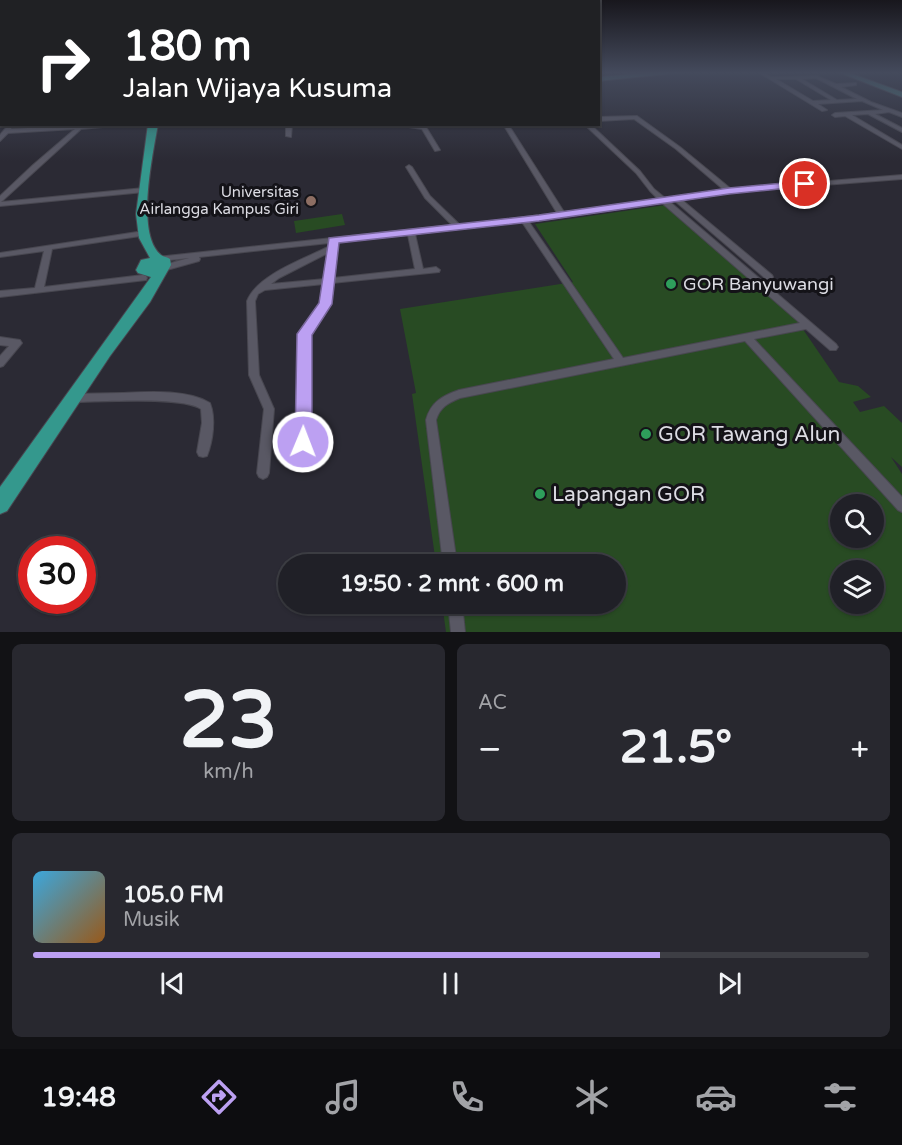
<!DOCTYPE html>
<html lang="id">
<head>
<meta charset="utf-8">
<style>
	body { margin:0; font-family:"Varela Round",sans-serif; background:#28282f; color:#f1f3f6; height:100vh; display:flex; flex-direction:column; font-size:22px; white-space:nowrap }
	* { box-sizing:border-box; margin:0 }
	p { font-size:20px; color:#a2a3a7 }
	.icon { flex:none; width:33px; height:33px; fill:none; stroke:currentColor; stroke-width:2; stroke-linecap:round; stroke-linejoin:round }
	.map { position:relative; height:632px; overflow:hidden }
	.panel { display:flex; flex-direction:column; gap:12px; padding:12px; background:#121215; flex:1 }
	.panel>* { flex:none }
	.guide { position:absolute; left:0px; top:0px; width:600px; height:126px; box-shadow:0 2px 4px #0004,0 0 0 2px #3d3e44; background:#202124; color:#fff; overflow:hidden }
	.buttons { position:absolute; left:830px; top:494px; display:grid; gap:12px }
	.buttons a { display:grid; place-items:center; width:54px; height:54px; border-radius:50%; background:#202027; box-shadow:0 2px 4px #0004,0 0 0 2px #3d3e44; font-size:30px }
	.speed { position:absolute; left:18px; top:536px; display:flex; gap:12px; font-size:30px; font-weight:700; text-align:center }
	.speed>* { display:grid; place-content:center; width:78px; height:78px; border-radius:50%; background:#202027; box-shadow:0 2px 4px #0004,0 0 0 2px #3d3e44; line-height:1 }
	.speed .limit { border:9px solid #d22; background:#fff; color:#111 }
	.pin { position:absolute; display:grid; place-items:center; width:51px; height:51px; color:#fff; margin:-26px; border:3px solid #fff; border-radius:50%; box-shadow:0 2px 6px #0007 }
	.me { position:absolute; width:66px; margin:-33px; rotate:1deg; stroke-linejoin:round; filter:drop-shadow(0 0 4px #0008) }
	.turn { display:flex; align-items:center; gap:21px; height:126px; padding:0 24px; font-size:27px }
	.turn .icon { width:78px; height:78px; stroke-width:2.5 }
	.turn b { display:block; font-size:42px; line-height:51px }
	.big { font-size:45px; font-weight:700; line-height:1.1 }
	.panel .card { flex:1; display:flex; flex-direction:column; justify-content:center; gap:9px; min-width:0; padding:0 21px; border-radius:9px; background:#28282f }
	.panel .dial { align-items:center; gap:0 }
	.dial b { font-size:78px; line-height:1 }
	.song { display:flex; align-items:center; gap:18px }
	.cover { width:72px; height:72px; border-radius:9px; background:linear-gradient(135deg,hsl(200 70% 55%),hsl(30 70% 35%)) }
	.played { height:6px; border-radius:3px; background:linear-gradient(90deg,#bca0f2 75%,#3d3e44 75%) }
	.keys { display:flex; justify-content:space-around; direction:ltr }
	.heat { display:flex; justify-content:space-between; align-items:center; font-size:33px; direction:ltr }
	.panel .tiles { flex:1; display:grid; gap:12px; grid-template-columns:1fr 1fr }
	.card:last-child { grid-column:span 2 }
	.trip { position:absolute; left:278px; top:554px; width:348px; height:60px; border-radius:30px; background:#202027; box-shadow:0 2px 4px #0004,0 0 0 2px #3d3e44; font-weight:700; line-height:60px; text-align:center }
	.dock { display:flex; height:96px; justify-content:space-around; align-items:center; background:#0d0d10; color:#a2a3a7 }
	.dock .icon { width:42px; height:42px }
	.dock .current { color:#bca0f2 }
	.dock b { font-size:27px; color:#f1f3f6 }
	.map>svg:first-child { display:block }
	.green { fill:#284b23; fill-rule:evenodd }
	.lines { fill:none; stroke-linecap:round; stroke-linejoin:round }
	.river { fill:#00193d; fill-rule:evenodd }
	.street-casing { stroke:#484750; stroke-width:2 }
	.secondary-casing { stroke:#484750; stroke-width:2 }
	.primary-casing { stroke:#484750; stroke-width:2 }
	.street { fill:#595864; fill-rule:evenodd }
	.secondary { fill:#477879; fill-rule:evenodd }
	.primary { fill:#34988d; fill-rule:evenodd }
	.route { fill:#bca0f2; stroke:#7a689d; stroke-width:1.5 }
	.education-dot { fill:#8d6e63; stroke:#141318; stroke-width:2 }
	.leisure-dot { fill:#2e9e5b; stroke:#141318; stroke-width:2 }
	.labels { text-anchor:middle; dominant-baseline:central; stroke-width:6; stroke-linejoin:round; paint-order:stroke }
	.far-poi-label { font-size:15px; fill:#dcdce3; stroke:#141318; text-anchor:end }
	.poi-label { font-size:18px; fill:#dcdce3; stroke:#141318; text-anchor:start }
	.near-poi-label { font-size:21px; fill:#dcdce3; stroke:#141318; text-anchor:start }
</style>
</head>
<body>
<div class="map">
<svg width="902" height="632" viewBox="0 0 902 632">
	<rect width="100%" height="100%" fill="#2b2a34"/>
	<g class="green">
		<path d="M666 205 798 322 839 382 858 386 871 397 853 402 860 412 884 406 902 423V467L891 457 902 474V632H446L442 603H615V564H436L412 394 416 393 400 309 573 282 535 224ZM840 504H873V537H840ZM840 570H873V603H840Z"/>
		<polygon points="342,214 345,225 296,233 294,221"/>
	</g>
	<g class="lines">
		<polygon class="river" points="2,76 2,82 0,83 0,77"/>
		<g class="street-casing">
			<g id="street">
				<path d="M758 72H763L771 77 817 76 836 84 856 83V85L841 87 871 102 902 113V117L889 112 875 114 902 128V132L868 114 852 115 902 145V149L845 116 835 117 832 115 835 113 883 110 862 101 818 104 827 110 822 111ZM816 78 857 99 837 100 802 79ZM776 79H796L831 100 813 101Z"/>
				<rect x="0" y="73" width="2" height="3"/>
				<path d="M637 116 680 147 731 189 902 175V179L744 191 682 200 772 275 773 277 772 279H766L675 201 670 202 836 344 838 347 836 350H830L806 329 754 339 902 497V512L898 510 745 341 460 398C448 403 440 407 436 420L457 564H443L426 420C431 402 442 396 459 390L614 359 522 222 415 234 423 269 436 267 440 270 439 272 332 283 330 304 310 334 309 442 307 446 303 447 299 446 297 442 300 334 322 304 324 284 265 290 258 294 255 301 259 375 274 409 269 473 267 477 263 479 259 477 257 473 264 409 249 375 247 301C257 275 304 259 328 247L329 243 199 257 200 259 199 261 163 271 159 268 160 266 189 258 160 261 156 259 157 257 452 225 425 198 406 167 409 165 412 167 430 196 460 225 557 213 503 124H508L564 212 658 199 650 191 636 173 584 124H590L640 171 654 189 665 198 724 190 676 149 634 119 598 121V117ZM662 203 800 323 623 358 529 222ZM408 235 415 269 333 278 337 242ZM328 253 325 279 271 284 279 278Z"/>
				<polygon points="9,124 14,124 11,129 94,124 135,124 81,129 1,202 144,188 147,190 144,192 0,206 0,196 33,165 75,129 8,133 0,141 0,135"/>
				<polygon points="286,124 292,124 291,137 286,136"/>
				<polygon points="389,124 409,124 426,127 440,150 435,151 422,129"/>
				<polygon points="144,231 147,231 147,235 52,249 44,287 143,275 146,276 147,278 146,280 0,297 0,291 35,288 44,251 0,257 0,253"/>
				<polygon points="0,337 20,340 22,343 3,366 0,367 0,356 9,346 0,345"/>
				<path d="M121 393C147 392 187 389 210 403 216 418 213 441 207 456L203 457 199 456 197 452 202 423 201 409C182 396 98 402 72 402L68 401 67 398 68 395 72 394Z"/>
				<polygon points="448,603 462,603 465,632 451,632"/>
			</g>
		</g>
		<g class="secondary-casing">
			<g id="secondary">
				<polygon points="657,72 686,72 598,81 598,77"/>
				<polygon points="838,72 847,72 902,92 902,97"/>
			</g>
		</g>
		<g class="primary-casing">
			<path id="primary" d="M148 124H158C153 154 135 234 161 255 164 257 167 257 170 259L171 265 150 302 110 356 7 511 0 514V487L151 277 138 273 136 270 141 260 150 258 139 238 136 214Z"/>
		</g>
		<use href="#street" class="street"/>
		<use href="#secondary" class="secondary"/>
		<use href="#primary" class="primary"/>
	</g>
	<linearGradient id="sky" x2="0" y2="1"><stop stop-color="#18171d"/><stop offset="0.45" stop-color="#444a5c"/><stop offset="1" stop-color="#444a5c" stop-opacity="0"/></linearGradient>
	<rect width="902" height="161" fill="url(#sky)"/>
	<polygon class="route" points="805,181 808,182 808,186 729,194 539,221 339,243 332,304 312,335 312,442 309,447 303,449 297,447 295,442 297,334 319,303 329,238 539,215 729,188"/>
	<circle class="education-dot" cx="311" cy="201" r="6"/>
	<g class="leisure-dot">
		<circle cx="671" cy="284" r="6"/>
		<circle cx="646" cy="434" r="6"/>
		<circle cx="540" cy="494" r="6"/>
	</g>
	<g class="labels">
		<g class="far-poi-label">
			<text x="299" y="192">Universitas<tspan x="299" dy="17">Airlangga Kampus Giri</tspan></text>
		</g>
		<g class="poi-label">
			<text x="683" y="284">GOR Banyuwangi</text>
		</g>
		<g class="near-poi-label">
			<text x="658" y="434">GOR Tawang Alun</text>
			<text x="552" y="494">Lapangan GOR</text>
		</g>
	</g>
</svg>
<div class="buttons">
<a><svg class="icon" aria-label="search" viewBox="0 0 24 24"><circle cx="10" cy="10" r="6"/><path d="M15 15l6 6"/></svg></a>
<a><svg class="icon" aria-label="layers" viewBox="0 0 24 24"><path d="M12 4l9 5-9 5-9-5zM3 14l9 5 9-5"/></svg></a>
</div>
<div class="speed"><div class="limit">30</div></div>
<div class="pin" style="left:805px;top:184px;background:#d93025"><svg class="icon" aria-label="arrive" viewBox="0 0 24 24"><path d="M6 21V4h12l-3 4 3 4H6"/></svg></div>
<svg class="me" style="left:303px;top:442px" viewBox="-20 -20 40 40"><circle r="17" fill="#bca0f2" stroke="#fff" stroke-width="3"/><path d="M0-11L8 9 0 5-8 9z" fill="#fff"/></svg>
<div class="trip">19:50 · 2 mnt · 600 m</div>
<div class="guide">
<div class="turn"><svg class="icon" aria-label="right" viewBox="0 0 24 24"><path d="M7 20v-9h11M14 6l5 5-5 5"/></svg><div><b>180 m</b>Jalan Wijaya Kusuma</div></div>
</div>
</div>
<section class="panel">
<div class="tiles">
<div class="card dial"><b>23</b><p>km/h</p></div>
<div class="card"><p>AC</p>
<div class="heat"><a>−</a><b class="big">21.5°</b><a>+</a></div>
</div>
<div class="card">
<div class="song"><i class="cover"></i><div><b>105.0 FM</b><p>Musik</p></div></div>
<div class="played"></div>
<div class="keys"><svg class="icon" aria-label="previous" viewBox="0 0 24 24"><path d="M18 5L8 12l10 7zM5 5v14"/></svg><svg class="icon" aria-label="pause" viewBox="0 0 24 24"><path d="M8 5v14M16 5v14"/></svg><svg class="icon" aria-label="next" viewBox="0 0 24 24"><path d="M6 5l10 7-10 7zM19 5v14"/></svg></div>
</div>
</div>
</section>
<nav class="dock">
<b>19:48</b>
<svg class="icon current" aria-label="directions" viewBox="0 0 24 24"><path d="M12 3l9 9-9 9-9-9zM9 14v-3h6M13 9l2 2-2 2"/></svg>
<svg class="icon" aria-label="music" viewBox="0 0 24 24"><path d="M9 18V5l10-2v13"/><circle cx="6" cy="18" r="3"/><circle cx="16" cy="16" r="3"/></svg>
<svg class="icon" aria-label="phone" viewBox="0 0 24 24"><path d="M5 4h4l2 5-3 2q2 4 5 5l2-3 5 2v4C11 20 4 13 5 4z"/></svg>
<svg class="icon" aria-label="climate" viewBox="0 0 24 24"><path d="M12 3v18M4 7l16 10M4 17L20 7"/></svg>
<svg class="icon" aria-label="car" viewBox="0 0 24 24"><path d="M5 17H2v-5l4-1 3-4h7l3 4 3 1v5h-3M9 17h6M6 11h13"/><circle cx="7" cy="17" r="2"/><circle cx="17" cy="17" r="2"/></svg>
<svg class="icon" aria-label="filters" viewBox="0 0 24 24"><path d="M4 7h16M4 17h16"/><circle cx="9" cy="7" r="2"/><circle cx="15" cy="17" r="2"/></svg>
</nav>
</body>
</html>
